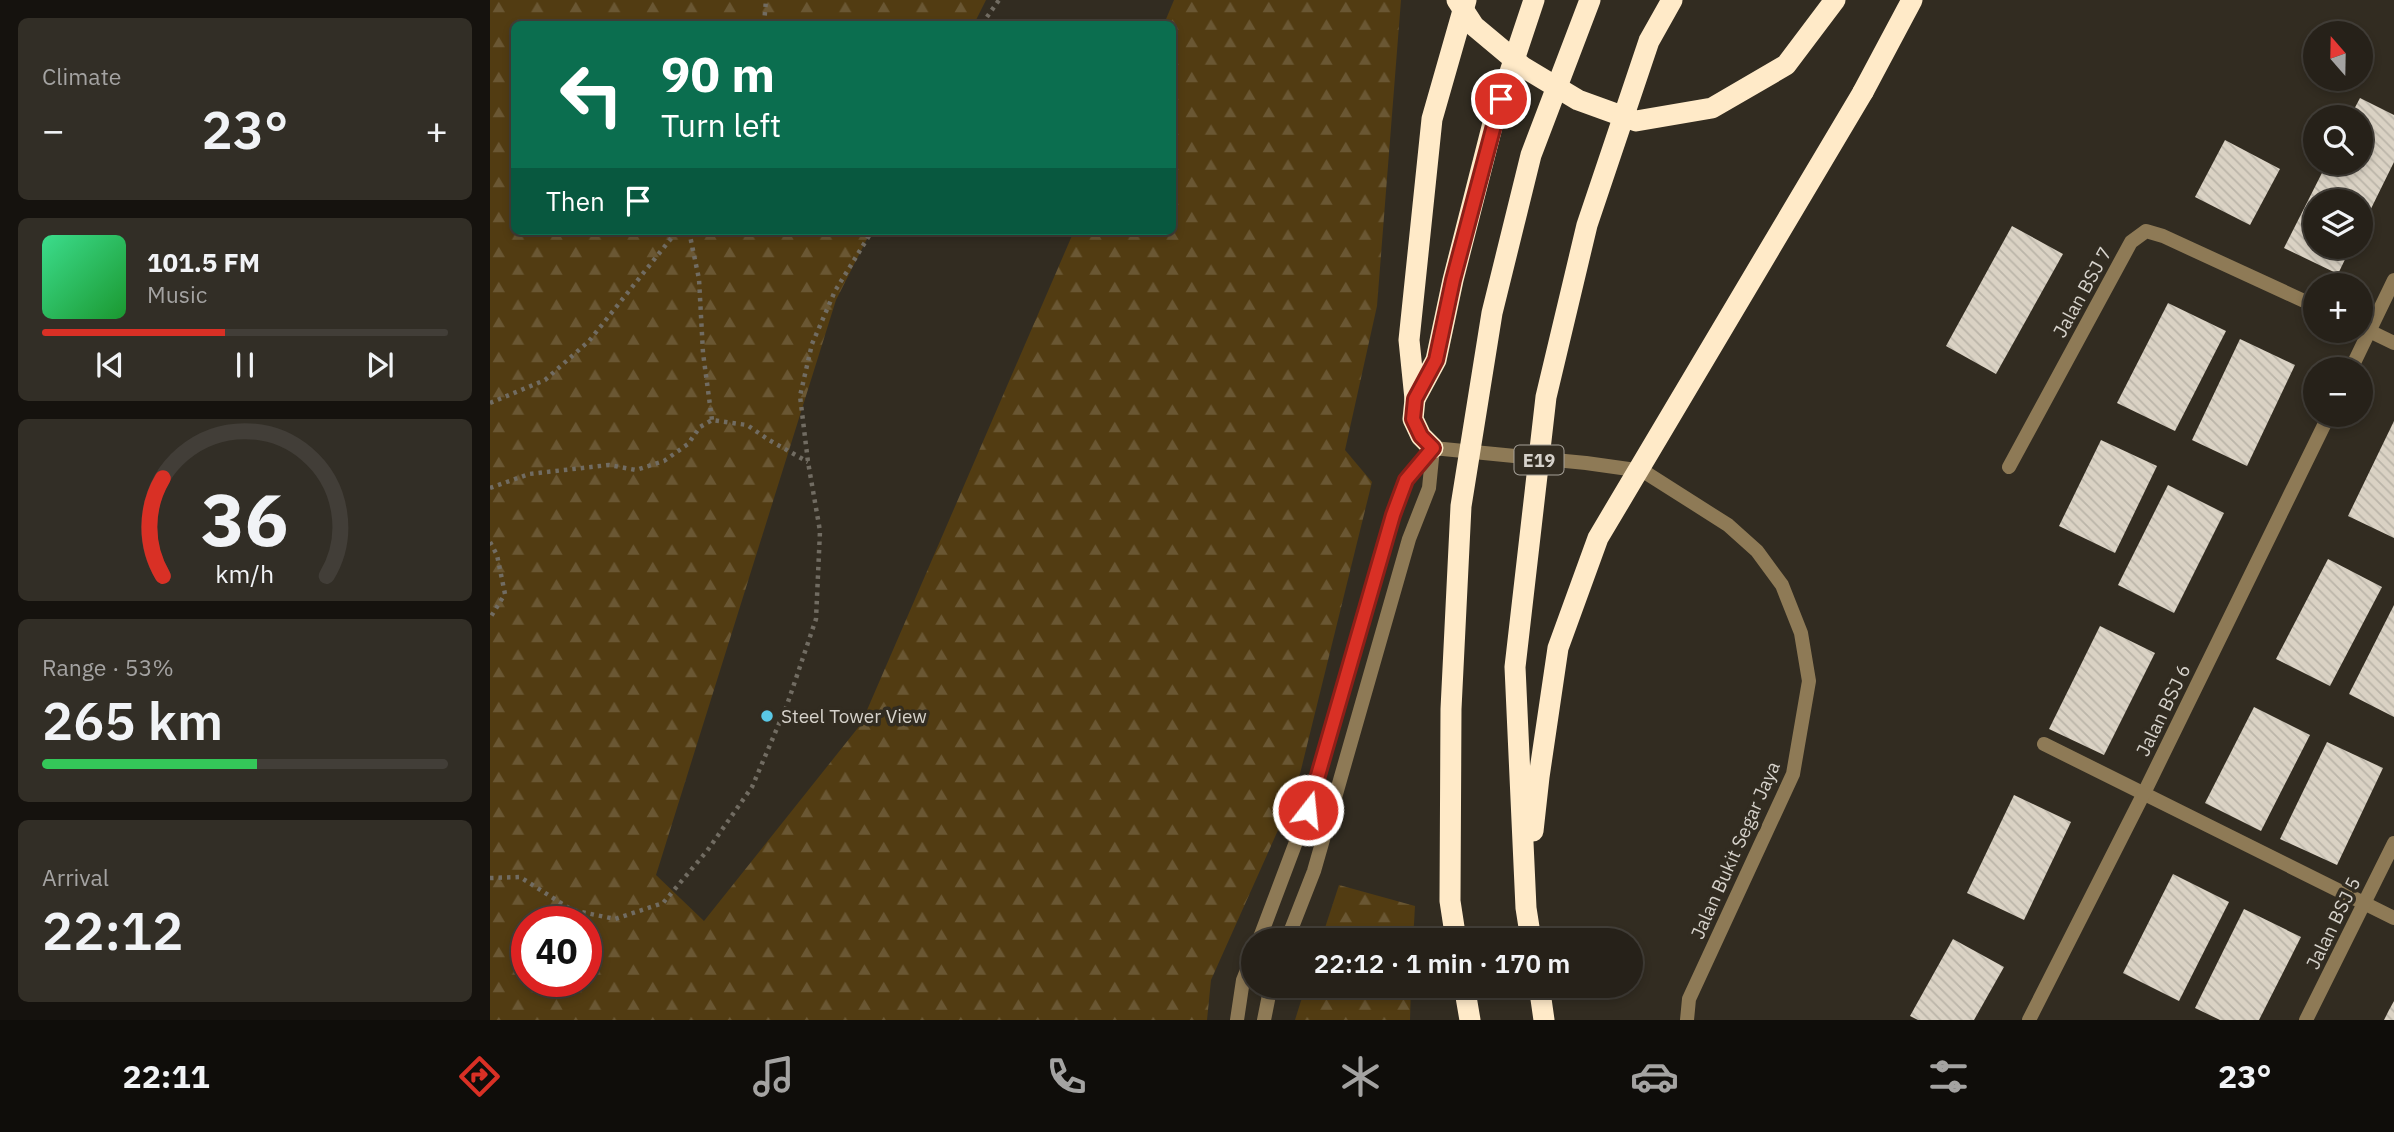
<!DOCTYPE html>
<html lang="en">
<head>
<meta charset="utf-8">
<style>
	body { margin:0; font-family:"IBM Plex Sans",sans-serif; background:#322e26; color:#f1f3f6; height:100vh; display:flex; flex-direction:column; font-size:26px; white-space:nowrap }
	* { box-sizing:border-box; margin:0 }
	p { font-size:23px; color:#a4a3a2 }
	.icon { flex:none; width:38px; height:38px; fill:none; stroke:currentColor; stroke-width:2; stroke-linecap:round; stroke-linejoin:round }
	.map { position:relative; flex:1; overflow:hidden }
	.details { display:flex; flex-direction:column; gap:18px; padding:18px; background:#15120e; width:490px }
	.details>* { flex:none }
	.guide { position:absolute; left:21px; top:21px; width:665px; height:214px; border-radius:10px; box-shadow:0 4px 10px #0003,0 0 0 2px #423e38; background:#0b6e4f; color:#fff; overflow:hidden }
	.needle { width:46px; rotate:340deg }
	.controls { position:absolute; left:1813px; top:21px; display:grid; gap:14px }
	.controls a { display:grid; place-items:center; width:70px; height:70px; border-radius:50%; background:#262119; box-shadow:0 4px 10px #0003,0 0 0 2px #423e38; font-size:35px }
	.speed { position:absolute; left:21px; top:906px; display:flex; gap:14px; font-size:35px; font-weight:700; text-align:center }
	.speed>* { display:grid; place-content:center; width:91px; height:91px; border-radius:50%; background:#262119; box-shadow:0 4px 10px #0003,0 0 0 2px #423e38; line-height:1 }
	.speed .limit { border:10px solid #d22; background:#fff; color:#111 }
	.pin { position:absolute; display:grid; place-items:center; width:60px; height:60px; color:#fff; margin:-30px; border:4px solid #fff; border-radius:50%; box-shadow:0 2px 7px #0007 }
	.me { position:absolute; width:77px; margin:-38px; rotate:16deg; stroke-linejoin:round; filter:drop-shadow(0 0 5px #0008) }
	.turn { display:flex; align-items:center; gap:24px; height:147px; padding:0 35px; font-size:32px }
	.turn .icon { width:91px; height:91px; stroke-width:2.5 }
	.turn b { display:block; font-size:49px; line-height:60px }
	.then { display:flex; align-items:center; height:66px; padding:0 35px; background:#0003; gap:14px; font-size:26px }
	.big { font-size:52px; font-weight:600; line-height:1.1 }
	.details .tile { flex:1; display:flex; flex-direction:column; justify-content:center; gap:10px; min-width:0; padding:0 24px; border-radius:10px; background:#322e26 }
	.details .dial { align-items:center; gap:0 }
	.dial svg { height:182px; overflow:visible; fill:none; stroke:#423e38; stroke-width:7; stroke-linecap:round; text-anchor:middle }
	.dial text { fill:#f1f3f6; stroke:none }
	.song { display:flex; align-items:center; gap:21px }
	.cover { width:84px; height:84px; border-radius:10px; background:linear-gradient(135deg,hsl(150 70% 55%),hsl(130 70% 35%)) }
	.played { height:7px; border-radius:4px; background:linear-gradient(90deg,#d93025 45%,#423e38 45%) }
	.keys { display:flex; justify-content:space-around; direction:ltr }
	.heat { display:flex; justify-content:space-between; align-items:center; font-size:38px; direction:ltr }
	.charge { height:10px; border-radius:5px; background:linear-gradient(90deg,#34c759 53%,#423e38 0) }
	.trip { position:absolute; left:751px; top:928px; width:402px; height:70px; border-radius:35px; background:#262119; box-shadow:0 4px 10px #0003,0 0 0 2px #423e38; font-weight:600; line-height:70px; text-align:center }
	.dock { display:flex; height:112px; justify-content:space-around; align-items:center; background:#0f0d0a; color:#a4a3a2 }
	.dock .icon { width:49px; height:49px }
	.dock .current { color:#d93025 }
	.dock b { font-size:32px; color:#f1f3f6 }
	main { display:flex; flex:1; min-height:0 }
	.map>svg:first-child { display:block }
	.forest { fill:url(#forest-firs); fill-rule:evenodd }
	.building { fill:url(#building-back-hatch) }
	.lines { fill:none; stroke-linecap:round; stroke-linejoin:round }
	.path { stroke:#716c62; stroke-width:4.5; stroke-dasharray:3.5 5; stroke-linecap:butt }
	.minor { stroke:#8e7a56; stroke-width:14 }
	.tertiary { stroke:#8e7a56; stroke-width:14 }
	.motorway { stroke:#ffeac8; stroke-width:21 }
	.motorway-bridge { stroke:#ffeac8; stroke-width:21 }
	.route-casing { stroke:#8d1f18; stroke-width:18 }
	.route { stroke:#d93025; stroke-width:12 }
	.poi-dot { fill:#5ac8e6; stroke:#322c21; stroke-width:2.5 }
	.labels { text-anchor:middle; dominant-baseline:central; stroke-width:7; stroke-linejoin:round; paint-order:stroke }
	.shield { fill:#322c21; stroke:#a5a098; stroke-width:2 }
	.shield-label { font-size:18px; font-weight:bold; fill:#d6d2cb }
	.street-label { font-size:19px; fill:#d6d2cb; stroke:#322c21 }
	.poi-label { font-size:19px; fill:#d6d2cb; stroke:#322c21; text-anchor:start }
</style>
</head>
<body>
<main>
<section class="details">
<div class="tile"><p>Climate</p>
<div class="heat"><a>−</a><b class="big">23°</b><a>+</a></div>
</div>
<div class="tile">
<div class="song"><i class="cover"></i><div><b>101.5 FM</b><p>Music</p></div></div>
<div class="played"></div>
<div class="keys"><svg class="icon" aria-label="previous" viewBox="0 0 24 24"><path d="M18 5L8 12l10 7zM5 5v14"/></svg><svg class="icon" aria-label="pause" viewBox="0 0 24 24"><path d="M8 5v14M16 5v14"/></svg><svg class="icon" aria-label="next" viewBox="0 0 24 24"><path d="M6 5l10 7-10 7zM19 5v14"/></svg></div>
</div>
<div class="tile dial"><svg viewBox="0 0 100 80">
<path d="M14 69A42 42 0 1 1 86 69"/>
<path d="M14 69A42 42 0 0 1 14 26" stroke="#d93025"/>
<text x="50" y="56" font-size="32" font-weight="700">36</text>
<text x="50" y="72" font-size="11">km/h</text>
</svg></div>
<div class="tile"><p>Range · 53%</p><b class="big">265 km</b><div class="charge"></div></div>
<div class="tile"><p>Arrival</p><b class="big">22:12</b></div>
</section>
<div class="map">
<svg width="1904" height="1020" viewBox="0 0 1904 1020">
	<defs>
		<pattern id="forest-firs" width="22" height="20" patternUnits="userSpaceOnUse" patternTransform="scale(1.75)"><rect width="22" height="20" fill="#523c12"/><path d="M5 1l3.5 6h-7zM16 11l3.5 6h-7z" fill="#6a5733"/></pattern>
		<pattern id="building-back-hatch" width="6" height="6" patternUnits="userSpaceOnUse" patternTransform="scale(1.75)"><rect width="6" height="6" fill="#dad2c4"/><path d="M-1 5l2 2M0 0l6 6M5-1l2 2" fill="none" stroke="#bbb5a9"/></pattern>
	</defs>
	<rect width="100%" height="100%" fill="#322c21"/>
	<g class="forest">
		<path d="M0 0H496L484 24H24V231H381L346 300 166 875 214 921 371 724 584 231H682V24H674L684 0H911L887 306 855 450 882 482 806 790 721 980 717 1020H0ZM37 922H96V982H37Z"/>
		<polygon points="849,885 925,906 923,940 831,940"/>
		<polygon points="816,985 921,985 920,1020 805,1020"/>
	</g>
	<g class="building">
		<polygon points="1870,98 1904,115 1904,162 1871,229 1871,201 1825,201 1825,247 1861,247 1848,274 1794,248 1837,163 1871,163 1871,117 1860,117"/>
		<polygon points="1735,140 1790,169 1760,225 1705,197"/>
		<polygon points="1522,226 1573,254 1506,374 1456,346"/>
		<polygon points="1678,303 1736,331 1685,431 1627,403"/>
		<polygon points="1750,339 1805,365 1757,466 1702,440"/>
		<polygon points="1904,421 1904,538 1858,516"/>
		<polygon points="1611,440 1667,466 1625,553 1569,526"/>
		<polygon points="1678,485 1734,513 1684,613 1628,585"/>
		<polygon points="1838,559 1892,587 1840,686 1786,659"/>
		<polygon points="1904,605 1904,717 1859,694"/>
		<polygon points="1610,626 1665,653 1614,755 1559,729"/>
		<polygon points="1764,707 1820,735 1771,831 1715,803"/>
		<polygon points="1837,742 1893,768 1847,865 1790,839"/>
		<polygon points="1524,795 1581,822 1534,920 1477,893"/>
		<polygon points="1683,874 1739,902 1689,1001 1633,973"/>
		<polygon points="1754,909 1811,937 1769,1020 1730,1020 1705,1008"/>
		<polygon points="1463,939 1514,967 1484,1020 1428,1020 1420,1016"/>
		<polygon points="1904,1001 1904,1020 1894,1020 1899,1010"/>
	</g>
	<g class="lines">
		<g class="path">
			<polyline points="274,24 276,0"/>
			<polyline points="492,24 509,0"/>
			<polyline points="199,231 209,279 213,353 222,420"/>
			<polyline points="0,403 55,380 99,341 187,231"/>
			<polyline points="0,488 39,474 119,465 146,470 174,461 198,444 210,427 222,420 257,425 279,440 318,462"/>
			<polyline points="0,542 7,555 15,594 0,618"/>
			<polyline points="0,878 30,877 82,910 125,919 173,903 217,851 262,787 297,705 326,619 330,531 318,462 310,396 322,344 345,291 382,231"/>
		</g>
		<g class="minor">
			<polyline points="1871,327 1904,343"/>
			<polyline points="1861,369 1904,280"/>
			<polyline points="1519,467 1641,242 1656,231 1673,236 1825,306"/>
			<polyline points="1554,744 1904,918"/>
			<polyline points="1539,1020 1654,793 1839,415"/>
			<polyline points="1816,1020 1904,843"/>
		</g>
		<g class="tertiary">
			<polyline points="943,448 1096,463 1153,471 1238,525 1267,551 1292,585 1311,633 1319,681 1303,774 1199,999 1197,1020"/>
			<polyline points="769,940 818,810 903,515 916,480 943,448"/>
			<polyline points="797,940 824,871 919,539 939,488 943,448"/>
			<polyline points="747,1020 753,980 763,955"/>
			<polyline points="774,1020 781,985"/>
		</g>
		<g class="motorway">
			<polyline points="1373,92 1422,0"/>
			<polyline points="925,399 946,360 963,280 1003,123 1044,0"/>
			<polyline points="943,448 931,436 923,419 925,399 919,340 942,119 976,0"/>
			<polyline points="974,985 980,1020"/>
			<polyline points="1049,985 1054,1020"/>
		</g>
		<g class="motorway-bridge">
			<polyline points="967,0 984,26 1033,67 1088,100 1146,121 1222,108 1296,65 1345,0"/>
			<polyline points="1043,831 1049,777 1068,648 1108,538 1373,92"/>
			<polyline points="966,940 960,901 961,709 971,506 1002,313 1041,155 1100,0"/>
			<polyline points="1041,940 1036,908 1025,667 1056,397 1097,225 1159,41 1182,0"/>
		</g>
	</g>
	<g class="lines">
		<g class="route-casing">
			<polyline id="route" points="818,810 903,515 916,480 943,448 931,436 923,419 925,399 946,360 963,280 1011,99"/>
		</g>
		<use href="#route" class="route"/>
	</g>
	<circle class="poi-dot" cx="277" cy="716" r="7"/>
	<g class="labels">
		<rect class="shield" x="1024.5" y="445.5" width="49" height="29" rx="5"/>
		<g class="shield-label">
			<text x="1049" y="460">E19</text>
		</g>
		<g class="street-label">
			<text transform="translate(1592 292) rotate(-61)">Jalan BSJ 7</text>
			<text transform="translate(1673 710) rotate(-64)">Jalan BSJ 6</text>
			<text transform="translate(1245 850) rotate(-66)">Jalan Bukit Segar Jaya</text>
			<text transform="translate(1843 923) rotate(-64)">Jalan BSJ 5</text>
		</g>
		<g class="poi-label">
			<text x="291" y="716">Steel Tower View</text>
		</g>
	</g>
</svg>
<div class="controls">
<a><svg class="needle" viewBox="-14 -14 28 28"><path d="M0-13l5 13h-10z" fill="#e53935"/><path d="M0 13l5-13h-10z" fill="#a4a3a2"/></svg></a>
<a><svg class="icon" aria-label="search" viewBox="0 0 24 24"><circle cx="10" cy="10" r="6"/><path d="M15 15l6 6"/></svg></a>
<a><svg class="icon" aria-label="layers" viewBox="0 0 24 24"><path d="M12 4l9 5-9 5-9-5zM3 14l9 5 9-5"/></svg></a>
<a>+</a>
<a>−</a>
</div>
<div class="speed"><div class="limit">40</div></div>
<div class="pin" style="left:1011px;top:99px;background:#d93025"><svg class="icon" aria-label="arrive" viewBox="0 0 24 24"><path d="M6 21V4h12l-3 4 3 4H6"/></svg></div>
<svg class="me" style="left:818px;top:810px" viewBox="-20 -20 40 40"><circle r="17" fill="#d93025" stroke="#fff" stroke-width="3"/><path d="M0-11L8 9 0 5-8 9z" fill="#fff"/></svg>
<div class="trip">22:12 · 1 min · 170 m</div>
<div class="guide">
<div class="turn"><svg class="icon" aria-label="left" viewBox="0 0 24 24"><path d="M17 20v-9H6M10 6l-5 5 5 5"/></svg><div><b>90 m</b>Turn left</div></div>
<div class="then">Then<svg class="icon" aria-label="arrive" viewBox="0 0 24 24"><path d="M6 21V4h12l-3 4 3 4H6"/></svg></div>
</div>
</div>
</main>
<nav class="dock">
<b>22:11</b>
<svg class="icon current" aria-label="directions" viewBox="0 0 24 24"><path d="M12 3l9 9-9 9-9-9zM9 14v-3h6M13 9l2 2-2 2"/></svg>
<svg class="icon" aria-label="music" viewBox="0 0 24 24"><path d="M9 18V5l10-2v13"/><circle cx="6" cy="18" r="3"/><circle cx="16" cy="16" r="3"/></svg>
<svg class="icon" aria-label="phone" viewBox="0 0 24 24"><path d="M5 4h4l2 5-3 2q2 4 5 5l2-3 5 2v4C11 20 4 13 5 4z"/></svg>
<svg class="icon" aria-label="climate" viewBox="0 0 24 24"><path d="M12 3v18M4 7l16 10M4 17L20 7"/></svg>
<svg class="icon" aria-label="car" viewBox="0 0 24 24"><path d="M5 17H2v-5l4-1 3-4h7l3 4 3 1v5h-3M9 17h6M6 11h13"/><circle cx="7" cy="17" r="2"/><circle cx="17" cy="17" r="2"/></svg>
<svg class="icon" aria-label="filters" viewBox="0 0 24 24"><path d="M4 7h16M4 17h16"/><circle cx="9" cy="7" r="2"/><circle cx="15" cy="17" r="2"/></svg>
<b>23°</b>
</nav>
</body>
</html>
